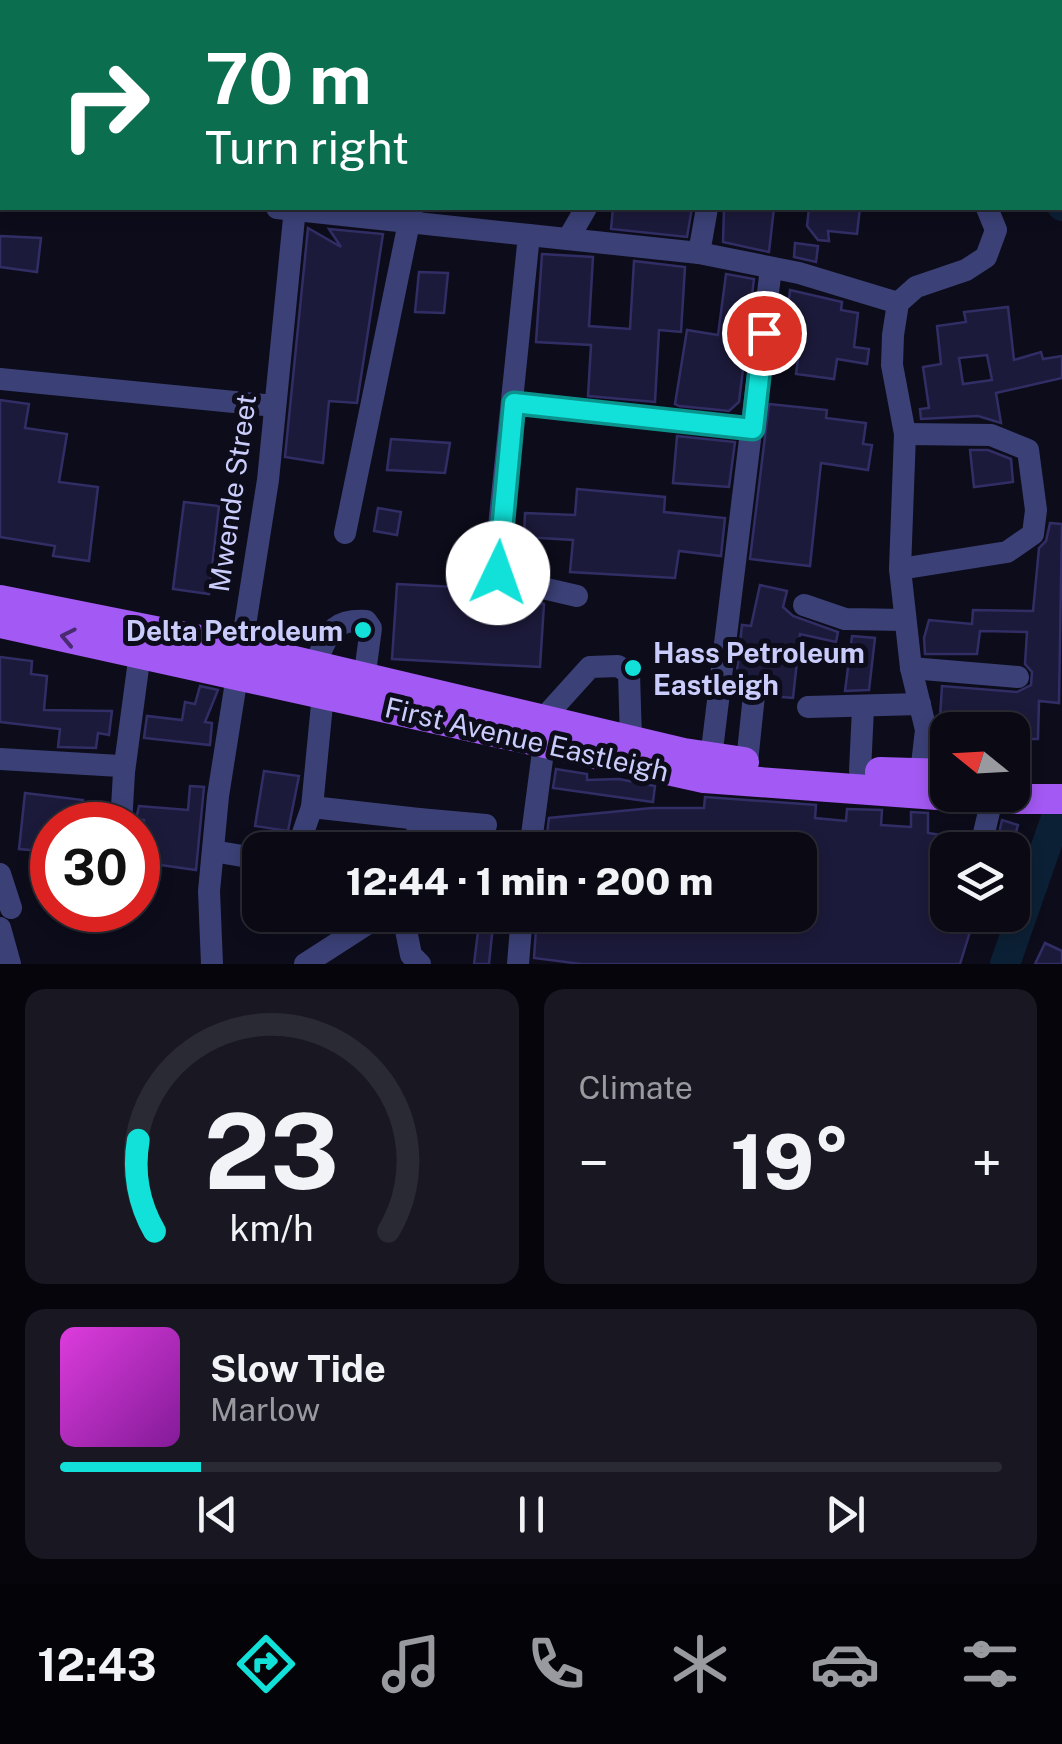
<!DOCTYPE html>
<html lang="en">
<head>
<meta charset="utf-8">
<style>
	body { margin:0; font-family:"Public Sans",sans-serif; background:#181722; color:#f1f3f6; height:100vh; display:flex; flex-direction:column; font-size:38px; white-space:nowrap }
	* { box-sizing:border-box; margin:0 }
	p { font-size:32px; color:#999aa0 }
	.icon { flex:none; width:55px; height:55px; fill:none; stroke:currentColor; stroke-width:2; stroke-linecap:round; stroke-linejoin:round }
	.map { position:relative; height:964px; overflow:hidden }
	.drawer { display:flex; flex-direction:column; gap:25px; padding:25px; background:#06050b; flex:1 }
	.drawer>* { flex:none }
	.hud { position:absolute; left:0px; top:0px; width:1062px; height:210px; box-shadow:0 5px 15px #0003,0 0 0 2px #2a2a34; background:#0b6e4f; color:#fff; overflow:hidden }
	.needle { width:65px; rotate:288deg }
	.buttons { position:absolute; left:930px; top:712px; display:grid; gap:20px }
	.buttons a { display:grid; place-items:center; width:100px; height:100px; border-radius:20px; background:#0a0914; box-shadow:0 5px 15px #0003,0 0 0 2px #2a2a34; font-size:50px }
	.speed { position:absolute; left:30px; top:802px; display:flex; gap:20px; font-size:50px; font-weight:700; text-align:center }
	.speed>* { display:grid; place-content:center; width:130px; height:130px; border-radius:50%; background:#0a0914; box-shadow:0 5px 15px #0003,0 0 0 2px #2a2a34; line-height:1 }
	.speed .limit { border:15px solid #d22; background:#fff; color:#111 }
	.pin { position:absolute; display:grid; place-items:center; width:85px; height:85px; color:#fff; margin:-42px; border:5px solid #fff; border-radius:50%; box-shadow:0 2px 10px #0007 }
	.me { position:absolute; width:110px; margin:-55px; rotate:3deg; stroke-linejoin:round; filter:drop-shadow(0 0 8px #0008) }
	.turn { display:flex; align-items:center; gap:35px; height:210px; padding:0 40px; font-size:45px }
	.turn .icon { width:130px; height:130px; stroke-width:2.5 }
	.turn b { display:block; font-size:70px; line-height:85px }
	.big { font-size:75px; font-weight:800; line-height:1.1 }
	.drawer .widget { flex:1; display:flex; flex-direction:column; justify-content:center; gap:15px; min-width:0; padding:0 35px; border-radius:20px; background:#181722 }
	.drawer .dial { align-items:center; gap:0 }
	.dial svg { height:260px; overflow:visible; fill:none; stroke:#2a2a34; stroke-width:7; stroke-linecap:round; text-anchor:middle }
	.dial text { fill:#f1f3f6; stroke:none }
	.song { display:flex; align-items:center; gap:30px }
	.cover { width:120px; height:120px; border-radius:15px; background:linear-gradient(135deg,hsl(300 70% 55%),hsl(290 70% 35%)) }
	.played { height:10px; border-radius:5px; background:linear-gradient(90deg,#11e1d8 15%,#2a2a34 15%) }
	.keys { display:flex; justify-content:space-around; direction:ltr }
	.heat { display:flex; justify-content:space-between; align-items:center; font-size:55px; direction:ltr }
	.drawer .tiles { flex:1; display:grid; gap:25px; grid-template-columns:1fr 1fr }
	.widget:last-child { grid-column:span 2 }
	.trip { position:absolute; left:242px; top:832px; width:575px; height:100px; border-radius:20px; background:#0a0914; box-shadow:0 5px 15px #0003,0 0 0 2px #2a2a34; font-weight:800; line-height:100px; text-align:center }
	.tabs { display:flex; height:160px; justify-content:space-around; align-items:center; background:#040408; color:#999aa0 }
	.tabs .icon { width:70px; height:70px }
	.tabs .selected { color:#11e1d8 }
	.tabs b { font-size:45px; color:#f1f3f6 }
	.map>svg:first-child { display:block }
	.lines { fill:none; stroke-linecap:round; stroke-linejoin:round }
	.river { stroke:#0c2035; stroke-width:30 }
	.building { fill:#1c1a3a; stroke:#312e65; stroke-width:2.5; fill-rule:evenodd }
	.minor { stroke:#3b4177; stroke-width:22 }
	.major { stroke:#a359f3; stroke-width:30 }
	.oneway { stroke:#492b71 }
	.route-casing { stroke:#0b928c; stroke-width:25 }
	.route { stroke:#11e1d8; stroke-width:18 }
	.poi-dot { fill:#11e1d8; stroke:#0d0c1b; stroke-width:4 }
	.labels { text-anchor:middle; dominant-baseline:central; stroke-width:10; stroke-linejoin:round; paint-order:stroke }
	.street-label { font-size:28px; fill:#caccfb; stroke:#0d0c1b }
	.poi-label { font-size:28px; font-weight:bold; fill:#caccfb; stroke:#0d0c1b; text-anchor:end }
</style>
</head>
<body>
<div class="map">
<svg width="1062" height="964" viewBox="0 0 1062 964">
	<rect width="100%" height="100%" fill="#0d0c1b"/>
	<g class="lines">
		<g class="river">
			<polyline points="963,0 965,2"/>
			<polyline points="1060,202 1062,206"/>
			<polyline points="1005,964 1062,801"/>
		</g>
	</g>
	<g class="building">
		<polygon points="613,208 692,208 687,237 611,229"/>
		<polygon points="724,208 774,208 769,252 723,242"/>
		<polygon points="809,208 860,208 857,234 828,231 829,241 818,240 807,226"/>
		<polygon points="308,228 341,247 329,229 383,234 357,403 329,401 323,463 285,457"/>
		<polygon points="0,236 41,238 37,272 0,267"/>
		<polygon points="795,243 818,246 816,262 794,257"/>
		<polygon points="542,254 593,257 589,326 630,329 634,261 685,267 681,332 659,330 655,402 588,396 591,345 536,342"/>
		<polygon points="419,272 448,273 444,313 415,312"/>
		<polygon points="726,274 754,279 739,402 729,411 679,406 675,404 687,330 718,335"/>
		<polygon points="790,290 842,302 841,310 858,313 854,347 869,349 867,364 837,359 834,379 796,374 799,351 784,350"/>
		<path d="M1008 307 1014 360 1041 352 1043 359 1062 356V378L996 393 1001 423 978 416 921 419 920 409 929 408 923 367 941 364 937 326 966 322 964 312ZM987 355 992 380 963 384 959 358Z"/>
		<polygon points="0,400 29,404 25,428 67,434 59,482 98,487 89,561 53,556 55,546 0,537"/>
		<polygon points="769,404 827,410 826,418 866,423 863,444 872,445 868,470 821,463 810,566 750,559"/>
		<polygon points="677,436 735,442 729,487 673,483"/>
		<polygon points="391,439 450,443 445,473 387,470"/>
		<polygon points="970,450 988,450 1011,459 1013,482 974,487"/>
		<polygon points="577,489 665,497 664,512 725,518 721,556 679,551 675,578 570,572 573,540 524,537 525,513 575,515"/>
		<polygon points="184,502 219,506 209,594 173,589"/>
		<polygon points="378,508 401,512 397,535 374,531"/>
		<polygon points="1050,523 1062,524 1059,703 1039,701 1038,739 1022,739 1022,721 940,717 942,686 1017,692 1031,685 1032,672 1025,664 1027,632 980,631 977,654 925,654 924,638 929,620 972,624 973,610 1033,611 1039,548 1046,541"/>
		<polygon points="397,584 494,589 544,604 540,667 392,659"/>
		<polygon points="760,585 787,591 783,607 793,616 838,632 836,642 800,634 793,698 770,696 771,685 756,680 736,680 742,625 751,626"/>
		<polygon points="852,636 875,638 869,690 845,691"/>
		<polygon points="0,657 32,661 31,674 47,676 44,710 112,711 109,735 98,733 96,748 58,747 60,729 0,722"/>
		<polygon points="200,686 218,690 205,722 212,723 210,745 144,738 147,716 182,720 185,702 195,704"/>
		<polygon points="556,769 587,774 587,780 619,779 655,786 653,802 553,788"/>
		<polygon points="264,771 299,776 288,831 255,826"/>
		<polygon points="190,786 204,787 196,870 139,862 144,820 136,819 139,806 188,810"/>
		<polygon points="25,793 83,800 80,825 52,825 52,852 19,849"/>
		<polygon points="705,797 816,805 815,818 846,821 847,809 882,810 881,825 911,827 911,812 928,813 928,833 967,839 965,850 948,850 948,915 997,915 989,930 973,922 960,964 581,964 534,958 537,915 800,915 800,850 589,846 545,850 549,818 652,808 704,808"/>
		<polygon points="1002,820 1018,825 1011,850 995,850"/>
		<polygon points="323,832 350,833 349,847 322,847"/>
		<polygon points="480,915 494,915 489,964 474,964"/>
		<polygon points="1045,943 1062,951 1062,964 1035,964"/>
	</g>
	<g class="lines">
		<g class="minor">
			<polyline points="780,0 780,2"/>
			<polyline points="146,2 147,0"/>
			<polyline points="318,2 319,0"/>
			<polyline points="440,2 440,0"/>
			<polyline points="518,2 518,0"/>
			<polyline points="0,174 2,174"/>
			<polyline points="277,208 529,235 495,565 504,579 577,596"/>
			<polyline points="529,235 699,253 799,273 898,303"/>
			<polyline points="568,239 586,208"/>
			<polyline points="699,253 707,208"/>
			<polyline points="0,379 275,406"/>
			<polyline points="514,403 753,429"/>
			<polyline points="345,533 412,208"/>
			<polyline points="900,569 1007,552 1033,534 1036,510 1028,450 991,435 905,434"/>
			<polyline points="804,605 845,619 905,620"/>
			<path d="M313 667C329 637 328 619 366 621L371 628 364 680"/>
			<polyline points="911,668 1018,677"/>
			<polyline points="808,707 920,704"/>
			<polyline points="542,720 590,667 618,666 629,673 631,740"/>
			<polyline points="711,758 771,268"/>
			<polyline points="0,759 120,766 124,772 121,825"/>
			<polyline points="747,762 754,695"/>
			<polyline points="860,771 863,708"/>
			<polyline points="124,772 140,653"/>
			<polyline points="921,773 926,730 911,668 900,569 905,434 892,365 893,335 898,303 916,287 966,270 986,257 996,230 987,208"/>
			<polyline points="312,807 323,694"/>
			<polyline points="297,850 312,807 419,819"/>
			<polyline points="415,850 419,819 486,825"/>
			<polyline points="530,850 544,744"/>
			<polyline points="980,850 992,799"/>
			<polyline points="213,851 260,859"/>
			<polyline points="0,874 11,908"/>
			<polyline points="403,915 411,955 420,964"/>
			<polyline points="0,928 10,964"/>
			<polyline points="212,964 209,891 218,796 268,480 295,208"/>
			<polyline points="305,964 381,915"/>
			<polyline points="518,964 522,915"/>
		</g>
		<g class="major">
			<polyline points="0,600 240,648 684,753 744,762"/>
			<polyline points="0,623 704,778 992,799 1062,799"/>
			<polyline points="880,772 948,774"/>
		</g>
	</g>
	<defs><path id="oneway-chevron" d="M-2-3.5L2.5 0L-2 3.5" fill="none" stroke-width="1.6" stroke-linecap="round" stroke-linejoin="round" transform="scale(2.5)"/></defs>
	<use class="oneway" href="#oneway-chevron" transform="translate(68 637) rotate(-168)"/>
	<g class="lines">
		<g class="route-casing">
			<polyline id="route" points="498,573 514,403 753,429 764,333"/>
		</g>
		<use href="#route" class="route"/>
	</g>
	<g class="poi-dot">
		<circle cx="363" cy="630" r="10"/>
		<circle cx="633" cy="668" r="10"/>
	</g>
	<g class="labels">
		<g class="street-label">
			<text transform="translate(232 493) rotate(-82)">Mwende Street</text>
			<text transform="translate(527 739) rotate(13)">First Avenue Eastleigh</text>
		</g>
		<g class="poi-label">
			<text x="343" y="630">Delta Petroleum</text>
			<text x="653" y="652" text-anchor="start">Hass Petroleum<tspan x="653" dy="32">Eastleigh</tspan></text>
		</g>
	</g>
</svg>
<div class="buttons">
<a><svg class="needle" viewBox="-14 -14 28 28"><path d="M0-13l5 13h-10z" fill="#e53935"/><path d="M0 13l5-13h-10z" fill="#999aa0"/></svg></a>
<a><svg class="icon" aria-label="layers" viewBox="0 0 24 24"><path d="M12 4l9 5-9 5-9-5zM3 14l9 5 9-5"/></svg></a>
</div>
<div class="speed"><div class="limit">30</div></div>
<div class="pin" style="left:764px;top:333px;background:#d93025"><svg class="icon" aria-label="arrive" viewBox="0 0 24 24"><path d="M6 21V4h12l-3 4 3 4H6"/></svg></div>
<svg class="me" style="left:498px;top:573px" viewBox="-20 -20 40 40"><circle r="19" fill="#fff"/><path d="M0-13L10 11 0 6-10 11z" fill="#11e1d8"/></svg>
<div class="trip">12:44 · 1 min · 200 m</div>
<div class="hud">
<div class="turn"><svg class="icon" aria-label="right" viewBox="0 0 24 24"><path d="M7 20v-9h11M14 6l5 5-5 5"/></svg><div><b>70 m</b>Turn right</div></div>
</div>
</div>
<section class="drawer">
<div class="tiles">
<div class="widget dial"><svg viewBox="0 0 100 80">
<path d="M14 69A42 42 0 1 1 86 69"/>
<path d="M14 69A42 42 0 0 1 9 41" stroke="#11e1d8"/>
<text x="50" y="56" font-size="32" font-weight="700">23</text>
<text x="50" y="72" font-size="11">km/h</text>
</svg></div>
<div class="widget"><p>Climate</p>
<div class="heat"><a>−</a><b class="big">19°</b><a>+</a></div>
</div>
<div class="widget">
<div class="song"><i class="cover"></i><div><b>Slow Tide</b><p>Marlow</p></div></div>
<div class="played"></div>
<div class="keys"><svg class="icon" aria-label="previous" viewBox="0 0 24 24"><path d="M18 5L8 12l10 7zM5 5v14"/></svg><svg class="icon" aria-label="pause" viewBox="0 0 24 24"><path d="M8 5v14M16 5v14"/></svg><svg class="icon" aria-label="next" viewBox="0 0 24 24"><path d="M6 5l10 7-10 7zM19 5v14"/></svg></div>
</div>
</div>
</section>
<nav class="tabs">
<b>12:43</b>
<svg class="icon selected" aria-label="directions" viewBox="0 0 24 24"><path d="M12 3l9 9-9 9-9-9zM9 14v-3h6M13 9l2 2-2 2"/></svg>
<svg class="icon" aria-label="music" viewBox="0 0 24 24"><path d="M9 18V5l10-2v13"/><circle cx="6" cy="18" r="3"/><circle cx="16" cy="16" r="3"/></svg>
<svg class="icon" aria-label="phone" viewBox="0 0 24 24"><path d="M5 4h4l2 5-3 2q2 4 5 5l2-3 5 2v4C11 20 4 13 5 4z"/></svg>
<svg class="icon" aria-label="climate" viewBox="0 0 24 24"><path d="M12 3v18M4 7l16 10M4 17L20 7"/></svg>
<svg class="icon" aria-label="car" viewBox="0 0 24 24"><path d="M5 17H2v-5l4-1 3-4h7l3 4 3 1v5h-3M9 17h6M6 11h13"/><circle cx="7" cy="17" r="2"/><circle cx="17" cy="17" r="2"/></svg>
<svg class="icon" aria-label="filters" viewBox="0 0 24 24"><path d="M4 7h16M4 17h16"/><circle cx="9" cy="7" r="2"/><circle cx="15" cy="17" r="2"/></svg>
</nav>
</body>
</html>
